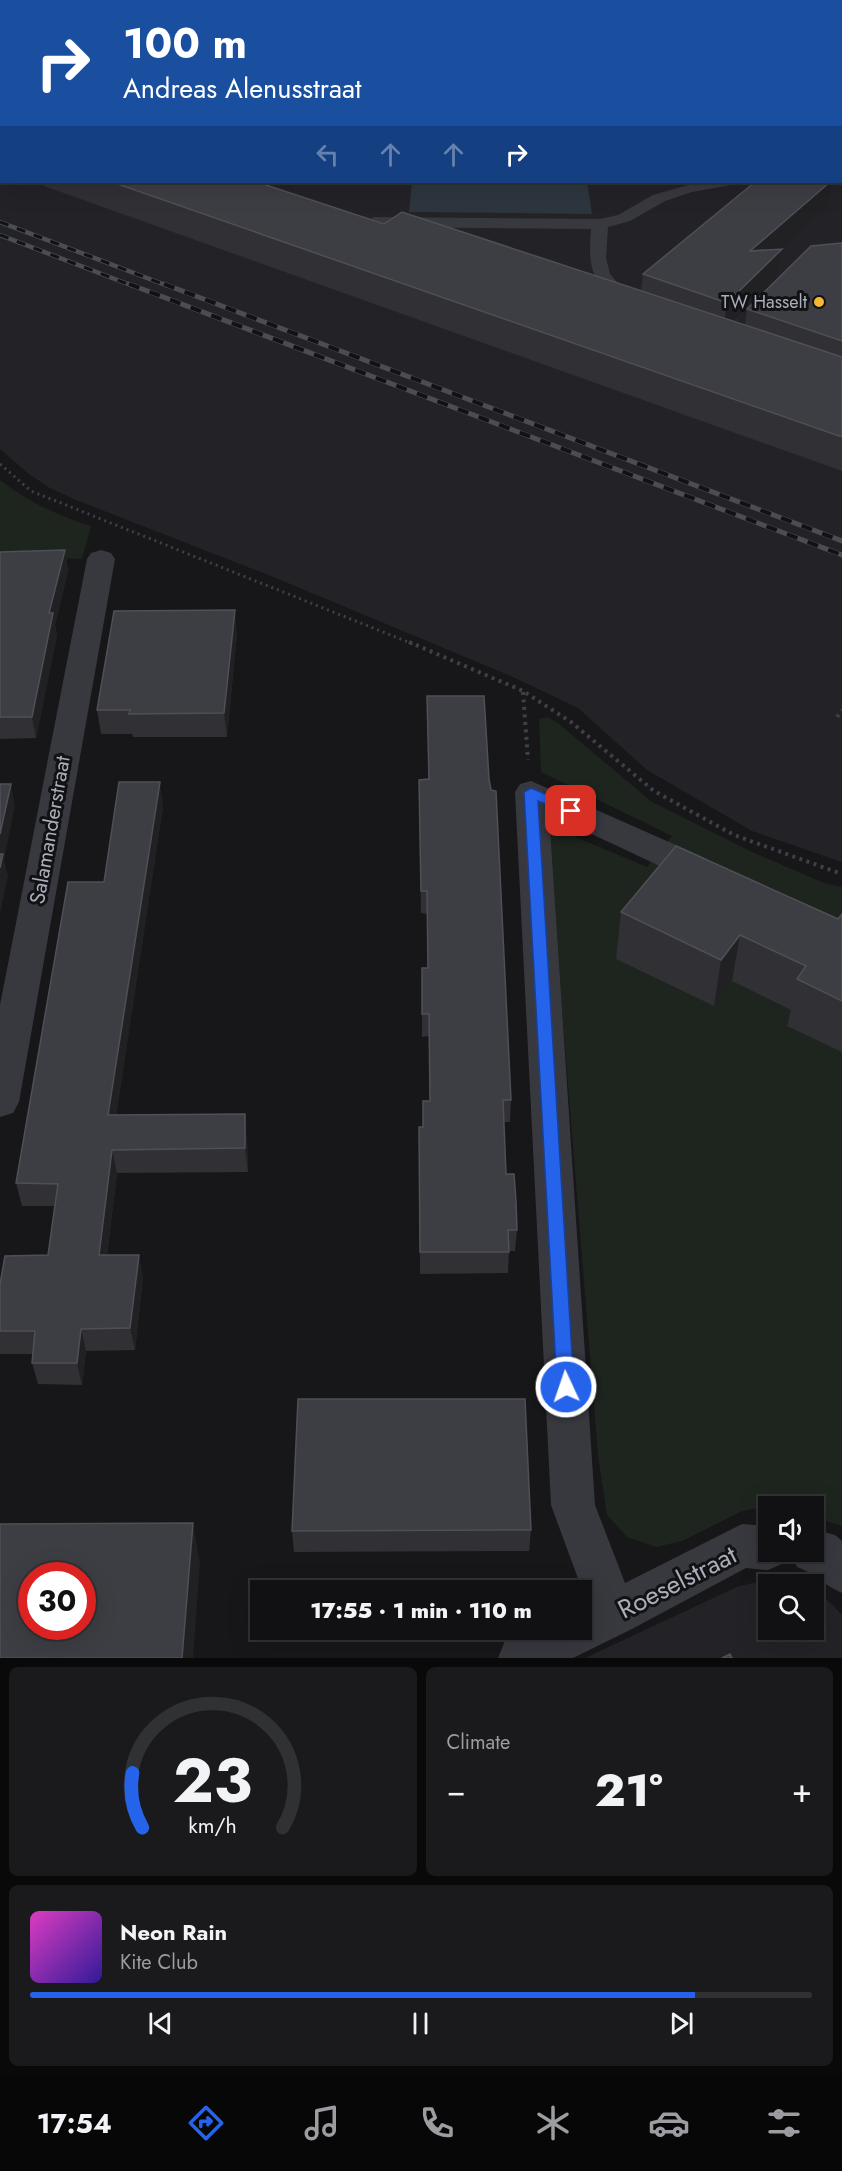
<!DOCTYPE html>
<html lang="en">
<head>
<meta charset="utf-8">
<style>
	body { margin:0; font-family:Jost,sans-serif; background:#1a1a1c; color:#f1f3f6; height:100vh; display:flex; flex-direction:column; font-size:22px; white-space:nowrap }
	* { box-sizing:border-box; margin:0 }
	p { font-size:20px; color:#9c9da0 }
	.icon { flex:none; width:33px; height:33px; fill:none; stroke:currentColor; stroke-width:2; stroke-linecap:round; stroke-linejoin:round }
	.map { position:relative; height:1658px; overflow:hidden }
	.panel { display:flex; flex-direction:column; gap:9px; padding:9px; background:#09090a; flex:1 }
	.panel>* { flex:none }
	.hud { position:absolute; left:0px; top:0px; width:843px; height:183px; box-shadow:0 6px 24px #0002,0 0 0 2px #303133; background:#1a4fa0; color:#fff; overflow:hidden }
	.controls { position:absolute; left:758px; top:1496px; display:grid; gap:12px }
	.controls a { display:grid; place-items:center; width:66px; height:66px; border-radius:0px; background:#111113; box-shadow:0 6px 24px #0002,0 0 0 2px #303133; font-size:30px }
	.speed { position:absolute; left:18px; top:1562px; display:flex; gap:12px; font-size:30px; font-weight:700; text-align:center }
	.speed>* { display:grid; place-content:center; width:78px; height:78px; border-radius:50%; background:#111113; box-shadow:0 6px 24px #0002,0 0 0 2px #303133; line-height:1 }
	.speed .limit { border:9px solid #d22; background:#fff; color:#111 }
	.pin { position:absolute; display:grid; place-items:center; width:51px; height:51px; color:#fff; margin:-26px; border-radius:12px; box-shadow:0 3px 9px #0006 }
	.me { position:absolute; width:66px; margin:-33px; rotate:357deg; stroke-linejoin:round; filter:drop-shadow(0 0 4px #0008) }
	.turn { display:flex; align-items:center; gap:21px; height:126px; padding:0 24px; font-size:27px }
	.turn .icon { width:78px; height:78px; stroke-width:2.5 }
	.turn b { display:block; font-size:42px; line-height:51px }
	.lanes { display:flex; align-items:center; height:57px; padding:0 24px; background:#0003; justify-content:center; gap:30px; direction:ltr }
	.lanes .off { opacity:.35 }
	.big { font-size:45px; font-weight:800; line-height:1.1 }
	.panel .card { flex:1; display:flex; flex-direction:column; justify-content:center; gap:9px; min-width:0; padding:0 21px; border-radius:9px; background:#1a1a1c }
	.panel .dial { align-items:center; gap:0 }
	.dial svg { height:156px; overflow:visible; fill:none; stroke:#303133; stroke-width:7; stroke-linecap:round; text-anchor:middle }
	.dial text { fill:#f1f3f6; stroke:none }
	.song { display:flex; align-items:center; gap:18px }
	.cover { width:72px; height:72px; border-radius:9px; background:linear-gradient(135deg,hsl(310 70% 55%),hsl(250 70% 35%)) }
	.played { height:6px; border-radius:3px; background:linear-gradient(90deg,#2563eb 85%,#303133 85%) }
	.keys { display:flex; justify-content:space-around; direction:ltr }
	.heat { display:flex; justify-content:space-between; align-items:center; font-size:33px; direction:ltr }
	.panel .tiles { flex:1; display:grid; gap:9px; grid-template-columns:1fr 1fr }
	.card:last-child { grid-column:span 2 }
	.trip { position:absolute; left:250px; top:1580px; width:342px; height:60px; border-radius:0px; background:#111113; box-shadow:0 6px 24px #0002,0 0 0 2px #303133; font-weight:800; line-height:60px; text-align:center }
	.tabs { display:flex; height:96px; justify-content:space-around; align-items:center; background:#070708; color:#9c9da0 }
	.tabs .icon { width:42px; height:42px }
	.tabs .active { color:#2563eb }
	.tabs b { font-size:27px; color:#f1f3f6 }
	.map>svg:first-child { display:block }
	.built { fill:#232327 }
	.green { fill:#1d251e }
	.water { fill:#2d363e }
	.lines { fill:none; stroke-linecap:round; stroke-linejoin:round }
	.path-far1 { stroke:#3e4046; stroke-width:3; stroke-dasharray:2 4; stroke-linecap:butt }
	.path { stroke:#3e4046; stroke-width:4; stroke-dasharray:3 4.5; stroke-linecap:butt }
	.service { fill:#38393f; fill-rule:evenodd }
	.minor { fill:#38393f; fill-rule:evenodd }
	.rail-far1-casing { stroke:#4b4d54; stroke-width:4.5 }
	.rail-casing { stroke:#4b4d54; stroke-width:5 }
	.rail-far1 { stroke:#121215; stroke-width:3; stroke-dasharray:9; stroke-linecap:butt }
	.rail { stroke:#121215; stroke-width:4; stroke-dasharray:11; stroke-linecap:butt }
	.wall { fill:#303035; fill-rule:evenodd }
	.shaded-wall { fill:#212124 }
	.building { fill:#3d3e43; stroke:#4e5056; stroke-width:1.5; fill-rule:evenodd }
	.route { fill:#2563eb; stroke:#184099; stroke-width:1.5 }
	.poi-dot { fill:#f7b831; stroke:#121215; stroke-width:2 }
	.labels { text-anchor:middle; dominant-baseline:central; stroke-width:6; stroke-linejoin:round; paint-order:stroke }
	.far-poi-label { font-size:18px; fill:#a9aeba; stroke:#121215; text-anchor:end }
	.street-label { font-size:21px; fill:#a9aeba; stroke:#121215 }
	.near-street-label { font-size:26px; fill:#a9aeba; stroke:#121215 }
</style>
</head>
<body>
<div class="map">
<svg width="842" height="1658" viewBox="0 0 842 1658">
	<rect width="100%" height="100%" fill="#171719"/>
	<g class="built">
		<polygon points="0,97 2,182 842,182 842,130 842,862 752,831 647,770 578,708 513,677 271,576 76,500 48,487 29,474 0,449"/>
		<polygon points="778,1578 797,1584 768,1584 768,1629 813,1629 813,1590 820,1592 842,1615 842,1658 585,1658 739,1586"/>
	</g>
	<g class="green">
		<path d="M0 480C28 502 57 515 91 526L82 559 0 557Z"/>
		<polygon points="547,717 558,723 652,802 750,851 824,883 842,887 842,1526 813,1517 813,1506 768,1506 742,1511 682,1541 656,1547 627,1537 607,1515 598,1455 547,825 647,867 672,836 541,772 539,719"/>
	</g>
	<polygon class="water" points="412,182 587,182 592,214 409,212"/>
	<g class="lines">
		<polyline class="path-far1" points="0,464 31,491 413,644"/>
		<g class="path">
			<polyline points="409,642 523,691 571,722 654,791 734,835 842,874"/>
			<polyline points="523,692 528,760"/>
			<polyline points="837,717 842,710"/>
		</g>
		<path class="service" d="M699 182H733L731 185 692 192 665 201 630 221 608 227 606 258 610 274 633 300 630 304C620 306 616 302 609 296 588 275 589 256 591 229L374 227 366 222 374 217 600 219 618 215 653 195Z"/>
		<g class="minor">
			<polygon points="197,0 216,0 196,2"/>
			<rect x="0" y="71" width="2" height="12"/>
			<polygon points="101,550 111,553 115,559 19,1102 13,1113 0,1117 0,1005 87,559 91,553"/>
			<polygon points="531,781 703,857 708,866 703,875 691,878 679,875 549,814 595,1505 625,1583 742,1524 768,1526 768,1551 789,1551 784,1563 768,1570 746,1568 630,1630 573,1658 498,1658 505,1641 531,1629 582,1629 582,1605 587,1603 551,1505 515,792 520,784"/>
			<path d="M813 1529 835 1535 842 1541V1593C825 1586 814 1573 797 1567L790 1551H813Z"/>
		</g>
		<g class="rail-far1-casing">
			<g id="rail-far1">
				<polyline points="0,222 168,286"/>
				<polyline points="0,235 133,286"/>
			</g>
		</g>
		<g class="rail-casing">
			<g id="rail">
				<polyline points="129,284 842,555"/>
				<polyline points="164,284 842,541"/>
			</g>
		</g>
		<use href="#rail-far1" class="rail-far1"/>
		<use href="#rail" class="rail"/>
	</g>
	<g class="wall">
		<polygon points="330,0 842,0 842,17 842,2 330,2"/>
		<path d="M43 182H257L384 224 641 291 643 274 755 182H833L828 208 781 250 777 279 842 243V471L44 186ZM747 309 745 325 735 322Z"/>
		<polygon points="65,550 68,571 55,625 57,635 36,738 0,739 0,552"/>
		<polygon points="237,633 227,737 133,737 132,734 101,734 97,710"/>
		<polygon points="489,779 511,1100 510,1122 504,1122 506,1174 517,1230 515,1251 509,1251 508,1273 420,1274 419,1127 423,1127 430,1101 429,1036 422,1037 422,968 428,968 427,914 421,913 419,802"/>
		<polygon points="163,806 116,1115 247,1138 248,1172 117,1173 107,1255 143,1277 135,1350 86,1351 82,1385 38,1384 32,1363 33,1354 0,1354 0,1284 48,1255 54,1206 22,1206 16,1183 104,882"/>
		<polygon points="621,912 838,919 842,914 842,1052 787,1026 791,1010 732,981 714,1006 616,959"/>
		<polygon points="531,1530 529,1551 294,1552 292,1531"/>
	</g>
	<g class="shaded-wall">
		<polygon points="98,0 161,0 161,2 85,2"/>
		<rect x="0" y="11" width="2" height="28"/>
		<polygon points="830,182 833,182 828,208 781,250 777,279 723,333 727,303 750,251"/>
		<polygon points="65,550 68,571 55,625 57,635 36,738 32,717 49,613"/>
		<polygon points="235,610 237,633 227,737 224,713"/>
		<polygon points="160,782 163,806 113,1138 108,1115"/>
		<polygon points="11,784 15,806 4,860 8,876 0,914 0,834"/>
		<polygon points="740,935 732,981 714,1006 721,960"/>
		<polygon points="245,1114 247,1138 248,1172 245,1148"/>
		<polygon points="112,1150 117,1173 104,1277 99,1255"/>
		<polygon points="139,1255 143,1277 135,1350 130,1328"/>
		<polygon points="81,1329 86,1351 82,1385 77,1363"/>
		<polygon points="193,1523 200,1564 193,1658 182,1658"/>
	</g>
	<g class="building">
		<polygon points="0,0 98,0 85,2 2,2 2,11 0,11"/>
		<polygon points="112,182 257,182 384,224 402,212 842,357 842,437"/>
		<polygon points="755,182 830,182 750,251 782,249 727,303 643,274"/>
		<polygon points="842,243 842,341 747,309 811,246"/>
		<polygon points="65,550 49,613 53,613 32,717 0,717 0,552"/>
		<polygon points="235,610 224,713 129,714 130,710 97,710 114,611"/>
		<polygon points="427,696 484,696 489,779 491,790 496,791 511,1100 503,1100 506,1174 514,1174 516,1201 517,1230 508,1230 509,1252 420,1252 419,1127 423,1127 423,1101 430,1101 429,1014 422,1014 422,968 428,968 427,891 421,891 419,780 429,779"/>
		<polygon points="119,782 160,782 108,1115 245,1114 245,1148 112,1150 99,1255 139,1255 130,1328 81,1329 77,1363 32,1363 35,1331 0,1331 0,1284 5,1256 48,1255 58,1184 16,1183 68,882 104,882"/>
		<polygon points="0,784 11,784 0,834"/>
		<polygon points="676,846 838,919 842,914 842,1001 797,979 806,966 740,935 721,960 621,912"/>
		<polygon points="0,854 3,854 0,868"/>
		<polygon points="298,1399 525,1399 531,1530 292,1531"/>
		<path d="M193 1523 182 1658H0V1524ZM32 1575H82V1626H32Z"/>
		<polygon points="730,1654 732,1658 722,1658"/>
	</g>
	<polygon class="route" points="531,788 576,807 578,811 571,815 538,801 574,1387 572,1392 566,1395 559,1392 557,1387 524,792"/>
	<circle class="poi-dot" cx="819" cy="302" r="6"/>
	<g class="labels">
		<g class="far-poi-label">
			<text x="807" y="302">TW Hasselt</text>
		</g>
		<g class="street-label">
			<text transform="translate(50 830) rotate(-80)">Salamanderstraat</text>
		</g>
		<g class="near-street-label">
			<text transform="translate(677 1582) rotate(-27)">Roeselstraat</text>
		</g>
	</g>
</svg>
<div class="controls">
<a><svg class="icon" aria-label="sound" viewBox="0 0 24 24"><path d="M4 9h4l5-4v14l-5-4H4zM17 9q2 3 0 6"/></svg></a>
<a><svg class="icon" aria-label="search" viewBox="0 0 24 24"><circle cx="10" cy="10" r="6"/><path d="M15 15l6 6"/></svg></a>
</div>
<div class="speed"><div class="limit">30</div></div>
<div class="pin" style="left:571px;top:811px;background:#d93025"><svg class="icon" aria-label="arrive" viewBox="0 0 24 24"><path d="M6 21V4h12l-3 4 3 4H6"/></svg></div>
<svg class="me" style="left:566px;top:1387px" viewBox="-20 -20 40 40"><circle r="17" fill="#2563eb" stroke="#fff" stroke-width="3"/><path d="M0-11L8 9 0 5-8 9z" fill="#fff"/></svg>
<div class="trip">17:55 · 1 min · 110 m</div>
<div class="hud">
<div class="turn"><svg class="icon" aria-label="right" viewBox="0 0 24 24"><path d="M7 20v-9h11M14 6l5 5-5 5"/></svg><div><b>100 m</b>Andreas Alenusstraat</div></div>
<div class="lanes"><svg class="icon off" aria-label="left" viewBox="0 0 24 24"><path d="M17 20v-9H6M10 6l-5 5 5 5"/></svg><svg class="icon off" aria-label="ahead" viewBox="0 0 24 24"><path d="M12 20V5M6 11l6-6 6 6"/></svg><svg class="icon off" aria-label="ahead" viewBox="0 0 24 24"><path d="M12 20V5M6 11l6-6 6 6"/></svg><svg class="icon" aria-label="right" viewBox="0 0 24 24"><path d="M7 20v-9h11M14 6l5 5-5 5"/></svg></div>
</div>
</div>
<section class="panel">
<div class="tiles">
<div class="card dial"><svg viewBox="0 0 100 80">
<path d="M14 69A42 42 0 1 1 86 69"/>
<path d="M14 69A42 42 0 0 1 9 41" stroke="#2563eb"/>
<text x="50" y="56" font-size="32" font-weight="700">23</text>
<text x="50" y="72" font-size="11">km/h</text>
</svg></div>
<div class="card"><p>Climate</p>
<div class="heat"><a>−</a><b class="big">21°</b><a>+</a></div>
</div>
<div class="card">
<div class="song"><i class="cover"></i><div><b>Neon Rain</b><p>Kite Club</p></div></div>
<div class="played"></div>
<div class="keys"><svg class="icon" aria-label="previous" viewBox="0 0 24 24"><path d="M18 5L8 12l10 7zM5 5v14"/></svg><svg class="icon" aria-label="pause" viewBox="0 0 24 24"><path d="M8 5v14M16 5v14"/></svg><svg class="icon" aria-label="next" viewBox="0 0 24 24"><path d="M6 5l10 7-10 7zM19 5v14"/></svg></div>
</div>
</div>
</section>
<nav class="tabs">
<b>17:54</b>
<svg class="icon active" aria-label="directions" viewBox="0 0 24 24"><path d="M12 3l9 9-9 9-9-9zM9 14v-3h6M13 9l2 2-2 2"/></svg>
<svg class="icon" aria-label="music" viewBox="0 0 24 24"><path d="M9 18V5l10-2v13"/><circle cx="6" cy="18" r="3"/><circle cx="16" cy="16" r="3"/></svg>
<svg class="icon" aria-label="phone" viewBox="0 0 24 24"><path d="M5 4h4l2 5-3 2q2 4 5 5l2-3 5 2v4C11 20 4 13 5 4z"/></svg>
<svg class="icon" aria-label="climate" viewBox="0 0 24 24"><path d="M12 3v18M4 7l16 10M4 17L20 7"/></svg>
<svg class="icon" aria-label="car" viewBox="0 0 24 24"><path d="M5 17H2v-5l4-1 3-4h7l3 4 3 1v5h-3M9 17h6M6 11h13"/><circle cx="7" cy="17" r="2"/><circle cx="17" cy="17" r="2"/></svg>
<svg class="icon" aria-label="filters" viewBox="0 0 24 24"><path d="M4 7h16M4 17h16"/><circle cx="9" cy="7" r="2"/><circle cx="15" cy="17" r="2"/></svg>
</nav>
</body>
</html>
